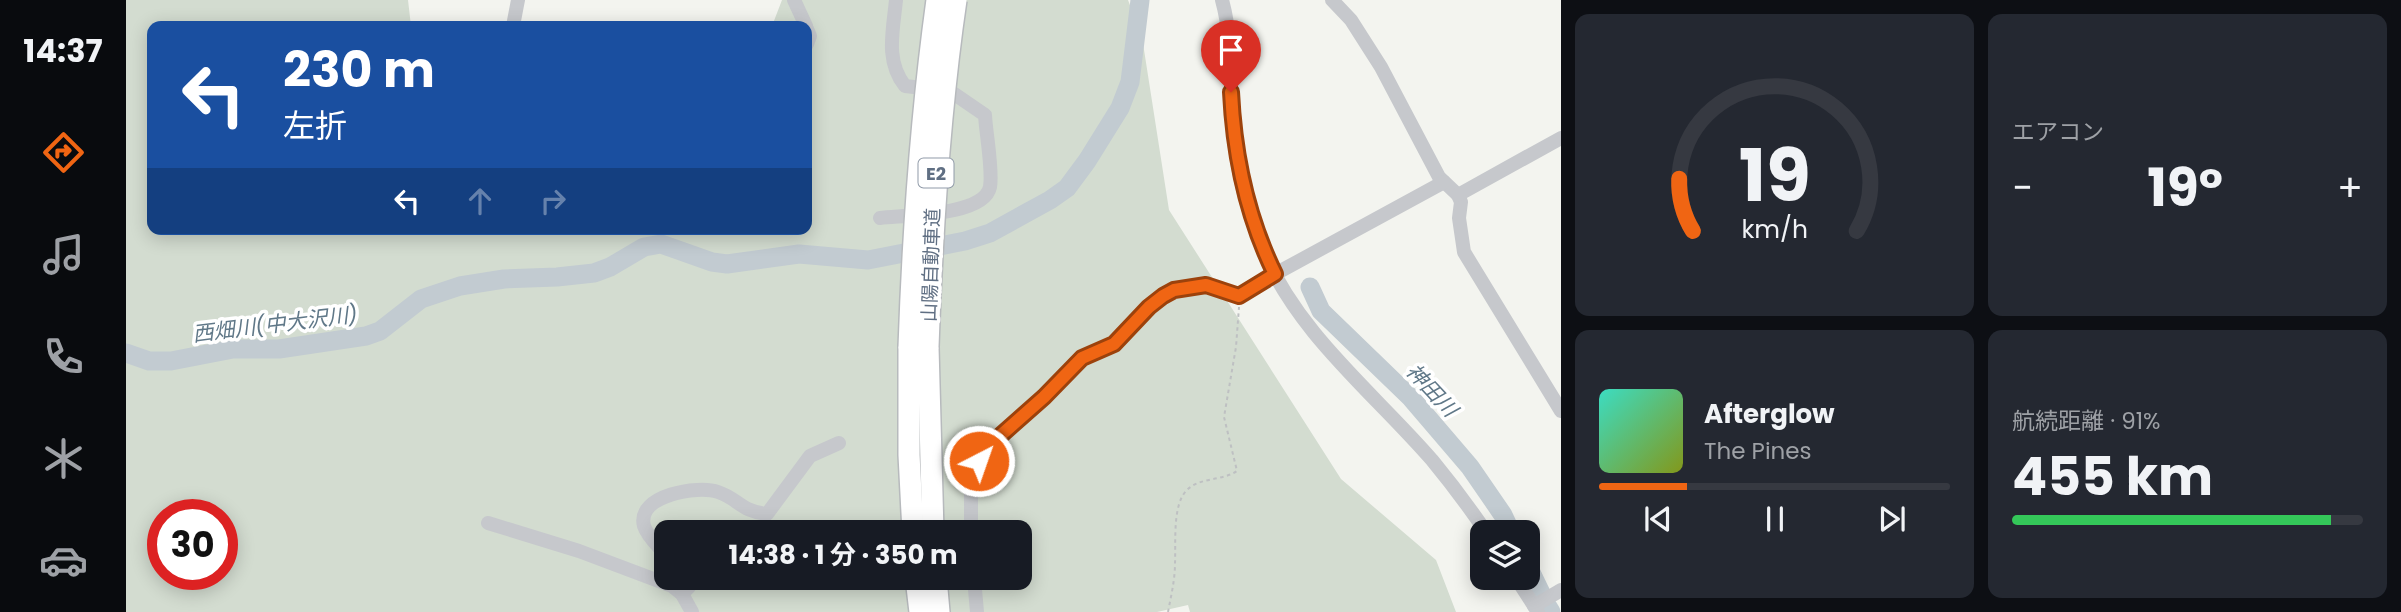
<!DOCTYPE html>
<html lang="ja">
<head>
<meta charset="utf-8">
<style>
	body { margin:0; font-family:Poppins,"Noto Sans JP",sans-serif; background:#242831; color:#f1f3f6; height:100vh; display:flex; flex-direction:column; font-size:26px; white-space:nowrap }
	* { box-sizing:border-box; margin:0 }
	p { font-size:23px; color:#9ea1a6 }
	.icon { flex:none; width:38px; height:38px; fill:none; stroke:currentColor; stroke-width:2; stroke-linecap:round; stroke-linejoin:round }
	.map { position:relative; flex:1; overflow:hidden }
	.drawer { display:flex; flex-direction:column; gap:14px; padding:14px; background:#0d0f14; width:840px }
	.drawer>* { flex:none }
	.guide { position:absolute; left:21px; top:21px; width:665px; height:214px; border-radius:14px; box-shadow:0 4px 18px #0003; background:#1a4fa0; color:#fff; overflow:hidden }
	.tools { position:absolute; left:1344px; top:520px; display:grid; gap:14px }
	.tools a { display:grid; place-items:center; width:70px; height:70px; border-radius:14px; background:#171b24; box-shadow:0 4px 18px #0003; font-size:35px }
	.speed { position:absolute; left:21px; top:499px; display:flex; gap:14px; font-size:35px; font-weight:700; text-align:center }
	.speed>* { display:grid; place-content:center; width:91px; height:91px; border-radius:50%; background:#171b24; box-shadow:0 4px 18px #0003; line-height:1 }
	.speed .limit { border:10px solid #d22; background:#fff; color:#111 }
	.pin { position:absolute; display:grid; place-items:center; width:60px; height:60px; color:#fff; margin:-72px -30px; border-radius:50% 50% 50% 0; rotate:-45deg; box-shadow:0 0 7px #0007 }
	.pin .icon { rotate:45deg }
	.me { position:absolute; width:77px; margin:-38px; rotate:41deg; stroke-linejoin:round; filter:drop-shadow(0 0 5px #0008) }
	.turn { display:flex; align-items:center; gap:24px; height:147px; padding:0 21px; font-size:32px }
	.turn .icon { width:91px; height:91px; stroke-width:2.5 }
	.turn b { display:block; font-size:49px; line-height:60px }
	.lanes { display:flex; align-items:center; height:66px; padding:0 21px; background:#0003; justify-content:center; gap:35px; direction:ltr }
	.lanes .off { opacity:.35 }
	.big { font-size:52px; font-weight:700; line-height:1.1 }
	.drawer .tile { flex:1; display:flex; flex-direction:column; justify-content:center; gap:10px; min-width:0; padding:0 24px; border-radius:14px; background:#242831 }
	.drawer .dial { align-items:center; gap:0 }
	.dial svg { height:182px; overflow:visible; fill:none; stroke:#363941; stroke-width:7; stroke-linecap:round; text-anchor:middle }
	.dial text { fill:#f1f3f6; stroke:none }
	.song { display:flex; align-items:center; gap:21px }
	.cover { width:84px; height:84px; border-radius:10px; background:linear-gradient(135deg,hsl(170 70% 55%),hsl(70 70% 35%)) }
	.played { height:7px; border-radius:4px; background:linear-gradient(90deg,#f06513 25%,#363941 25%) }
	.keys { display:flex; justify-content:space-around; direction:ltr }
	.heat { display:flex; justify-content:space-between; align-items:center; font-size:38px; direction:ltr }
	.charge { height:10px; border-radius:5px; background:linear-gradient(90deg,#34c759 91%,#363941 0) }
	.drawer .tiles { flex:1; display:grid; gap:14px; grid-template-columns:repeat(2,1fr) }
	.trip { position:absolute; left:528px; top:520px; width:378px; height:70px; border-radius:14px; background:#171b24; box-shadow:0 4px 18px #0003; font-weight:700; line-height:70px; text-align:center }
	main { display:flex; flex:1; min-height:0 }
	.menu { display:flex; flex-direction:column; width:126px; justify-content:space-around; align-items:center; background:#090b0e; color:#9ea1a6 }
	.menu .icon { width:49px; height:49px }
	.menu .selected { color:#f06513 }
	.menu b { font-size:32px; color:#f1f3f6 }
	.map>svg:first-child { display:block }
	.green { fill:#d3dcd0; fill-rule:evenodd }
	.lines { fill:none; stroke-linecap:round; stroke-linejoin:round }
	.river { stroke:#c2cbd1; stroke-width:19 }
	.highway-casing { stroke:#b7babd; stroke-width:24 }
	.path { stroke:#bec0c2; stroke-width:2; stroke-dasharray:3.5 3.5; stroke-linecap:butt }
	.minor { stroke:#c6c8cc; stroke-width:14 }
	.highway { stroke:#fff; stroke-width:21 }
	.highway-bridge-casing { stroke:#b7babd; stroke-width:24; stroke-linecap:butt }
	.highway-bridge { stroke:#fff; stroke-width:21 }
	.route-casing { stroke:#9c420c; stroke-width:18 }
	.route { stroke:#f06513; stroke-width:12 }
	.labels { text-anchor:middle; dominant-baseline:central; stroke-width:7; stroke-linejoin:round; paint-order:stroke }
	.shield { fill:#fff; stroke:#909aa8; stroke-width:2 }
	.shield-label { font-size:18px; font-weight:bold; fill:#606f83 }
	.street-label { font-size:19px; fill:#606f83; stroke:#fff }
	.water-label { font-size:21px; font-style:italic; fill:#607888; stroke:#fff }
</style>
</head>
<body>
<main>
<nav class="menu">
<b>14:37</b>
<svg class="icon selected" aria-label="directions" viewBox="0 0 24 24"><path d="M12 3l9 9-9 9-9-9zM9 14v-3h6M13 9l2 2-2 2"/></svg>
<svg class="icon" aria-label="music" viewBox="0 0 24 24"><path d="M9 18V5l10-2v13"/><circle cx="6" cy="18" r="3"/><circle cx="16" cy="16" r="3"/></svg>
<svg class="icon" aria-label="phone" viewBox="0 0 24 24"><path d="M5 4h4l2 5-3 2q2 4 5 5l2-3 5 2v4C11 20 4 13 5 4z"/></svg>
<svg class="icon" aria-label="climate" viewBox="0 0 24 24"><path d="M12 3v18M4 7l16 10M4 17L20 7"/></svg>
<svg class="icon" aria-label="car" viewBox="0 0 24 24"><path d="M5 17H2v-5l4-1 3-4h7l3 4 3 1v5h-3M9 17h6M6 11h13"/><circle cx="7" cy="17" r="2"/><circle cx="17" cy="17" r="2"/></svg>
</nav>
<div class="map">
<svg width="1435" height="612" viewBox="0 0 1435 612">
	<rect width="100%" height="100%" fill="#f3f4ef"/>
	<path class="green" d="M0 0H282L285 26H26V229H681V26H646L656 0H1002L1016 37 1043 210 1215 479 1310 560 1330 612H1064L1062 605 1031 612H0ZM37 514H96V574H37ZM541 532H894V578H541Z"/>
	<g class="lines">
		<g class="river">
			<polyline points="1184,287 1195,311 1285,398 1344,467 1377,515 1385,532"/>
			<polyline points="0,353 23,361 45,361 107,349 153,349 240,336 254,331 295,299 334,286 378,279 431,277 468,273 484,267 518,247 535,244 586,262 601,264 673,254 742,260 839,241 864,233 924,200 941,188 961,161 994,108 1004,82 1014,0"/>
			<polyline points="1402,566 1415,593"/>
			<polyline points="1422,607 1425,612"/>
		</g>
		<g class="highway-casing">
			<g id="highway">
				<polyline points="783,347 783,455 787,532"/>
				<polyline points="802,347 807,532"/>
				<polyline points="790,578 794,612"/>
				<polyline points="810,578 813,612"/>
			</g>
		</g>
		<path class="path" d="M1042 612C1045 596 1049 580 1049 563 1050 544 1046 504 1061 490 1074 477 1096 481 1111 471L1098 417 1110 347 1113 307"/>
		<g class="minor">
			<polyline points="668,0 680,26"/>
			<path d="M1096 0C1108 43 1103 88 1107 132 1111 171 1122 214 1137 250 1172 334 1248 393 1306 460 1325 483 1343 507 1360 532"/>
			<polyline points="1206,0 1225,20 1255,67 1313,177 1332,195 1335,202 1333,218 1338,252 1435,411"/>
			<polyline points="387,26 392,0"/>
			<polyline points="681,29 684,36 681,44"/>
			<polyline points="1332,195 1435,138"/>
			<path d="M754 218C779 215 858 216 864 187 867 170 860 134 859 115L824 91 779 86C759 61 767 31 770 0"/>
			<polyline points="362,523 453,551 546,586 556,594 566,612"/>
			<polyline points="845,532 845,494 853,461 865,444 918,397 956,357 988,344 1023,307 1048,291 1080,285 1113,296 1149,274 1318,182"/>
			<path d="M541 557C534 547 522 538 518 526 510 495 572 485 592 492 613 499 614 511 641 514L684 456 713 443"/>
			<polyline points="848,578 851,612"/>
			<polyline points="1390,578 1412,612"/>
			<polyline points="556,594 563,587 556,578"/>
			<polyline points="1408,606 1435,590"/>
		</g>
		<use href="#highway" class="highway"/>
		<g class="highway-bridge-casing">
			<g id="highway-bridge">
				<path d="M783 347C787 231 795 116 811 0"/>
				<path d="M802 347C806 231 813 115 830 0"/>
			</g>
		</g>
		<use href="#highway-bridge" class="highway-bridge"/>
	</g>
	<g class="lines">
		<g class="route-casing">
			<path id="route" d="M853 461 865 444 918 397 956 358 988 344 1023 307 1037 296 1048 290 1080 285 1113 296 1149 274C1121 217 1108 155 1105 92"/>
		</g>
		<use href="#route" class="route"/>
	</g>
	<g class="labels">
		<rect class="shield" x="792.5" y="158.5" width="35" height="29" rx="5"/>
		<g class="shield-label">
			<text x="810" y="173">E2</text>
		</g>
		<g class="street-label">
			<text transform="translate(805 265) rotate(-88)">山陽自動車道</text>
		</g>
		<g class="water-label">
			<text transform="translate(149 324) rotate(-7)">西畑川(中大沢川)</text>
			<text transform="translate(1306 390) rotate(47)">神田川</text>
		</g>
	</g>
</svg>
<div class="tools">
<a><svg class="icon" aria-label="layers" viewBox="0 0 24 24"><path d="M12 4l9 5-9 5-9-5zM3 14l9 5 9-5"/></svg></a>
</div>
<div class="speed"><div class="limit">30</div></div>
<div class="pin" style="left:1105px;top:92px;background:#d93025"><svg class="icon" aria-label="arrive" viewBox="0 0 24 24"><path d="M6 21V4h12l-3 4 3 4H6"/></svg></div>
<svg class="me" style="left:853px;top:461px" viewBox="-20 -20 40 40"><circle r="17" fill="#f06513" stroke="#fff" stroke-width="3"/><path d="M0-11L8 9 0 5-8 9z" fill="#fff"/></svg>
<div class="trip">14:38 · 1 分 · 350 m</div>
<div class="guide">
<div class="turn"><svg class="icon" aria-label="left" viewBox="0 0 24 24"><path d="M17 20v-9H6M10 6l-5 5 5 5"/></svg><div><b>230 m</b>左折</div></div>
<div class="lanes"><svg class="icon" aria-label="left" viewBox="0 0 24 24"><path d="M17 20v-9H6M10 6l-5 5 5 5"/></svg><svg class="icon off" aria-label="ahead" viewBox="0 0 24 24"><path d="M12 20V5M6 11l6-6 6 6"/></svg><svg class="icon off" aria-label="right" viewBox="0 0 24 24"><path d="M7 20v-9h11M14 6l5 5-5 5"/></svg></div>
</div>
</div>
<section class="drawer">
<div class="tiles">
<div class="tile dial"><svg viewBox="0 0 100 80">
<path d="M14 69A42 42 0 1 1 86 69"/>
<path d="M14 69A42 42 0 0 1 8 46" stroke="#f06513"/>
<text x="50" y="56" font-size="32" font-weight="700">19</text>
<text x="50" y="72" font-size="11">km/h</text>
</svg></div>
<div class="tile"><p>エアコン</p>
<div class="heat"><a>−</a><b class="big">19°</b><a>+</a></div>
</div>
<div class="tile">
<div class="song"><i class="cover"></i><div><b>Afterglow</b><p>The Pines</p></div></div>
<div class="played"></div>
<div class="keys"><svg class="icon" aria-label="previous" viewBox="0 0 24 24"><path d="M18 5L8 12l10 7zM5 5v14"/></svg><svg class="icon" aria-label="pause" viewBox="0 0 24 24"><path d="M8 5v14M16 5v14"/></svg><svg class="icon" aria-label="next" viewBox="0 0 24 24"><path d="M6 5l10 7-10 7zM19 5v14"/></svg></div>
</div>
<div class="tile"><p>航続距離 · 91%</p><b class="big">455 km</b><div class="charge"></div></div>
</div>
</section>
</main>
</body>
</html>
